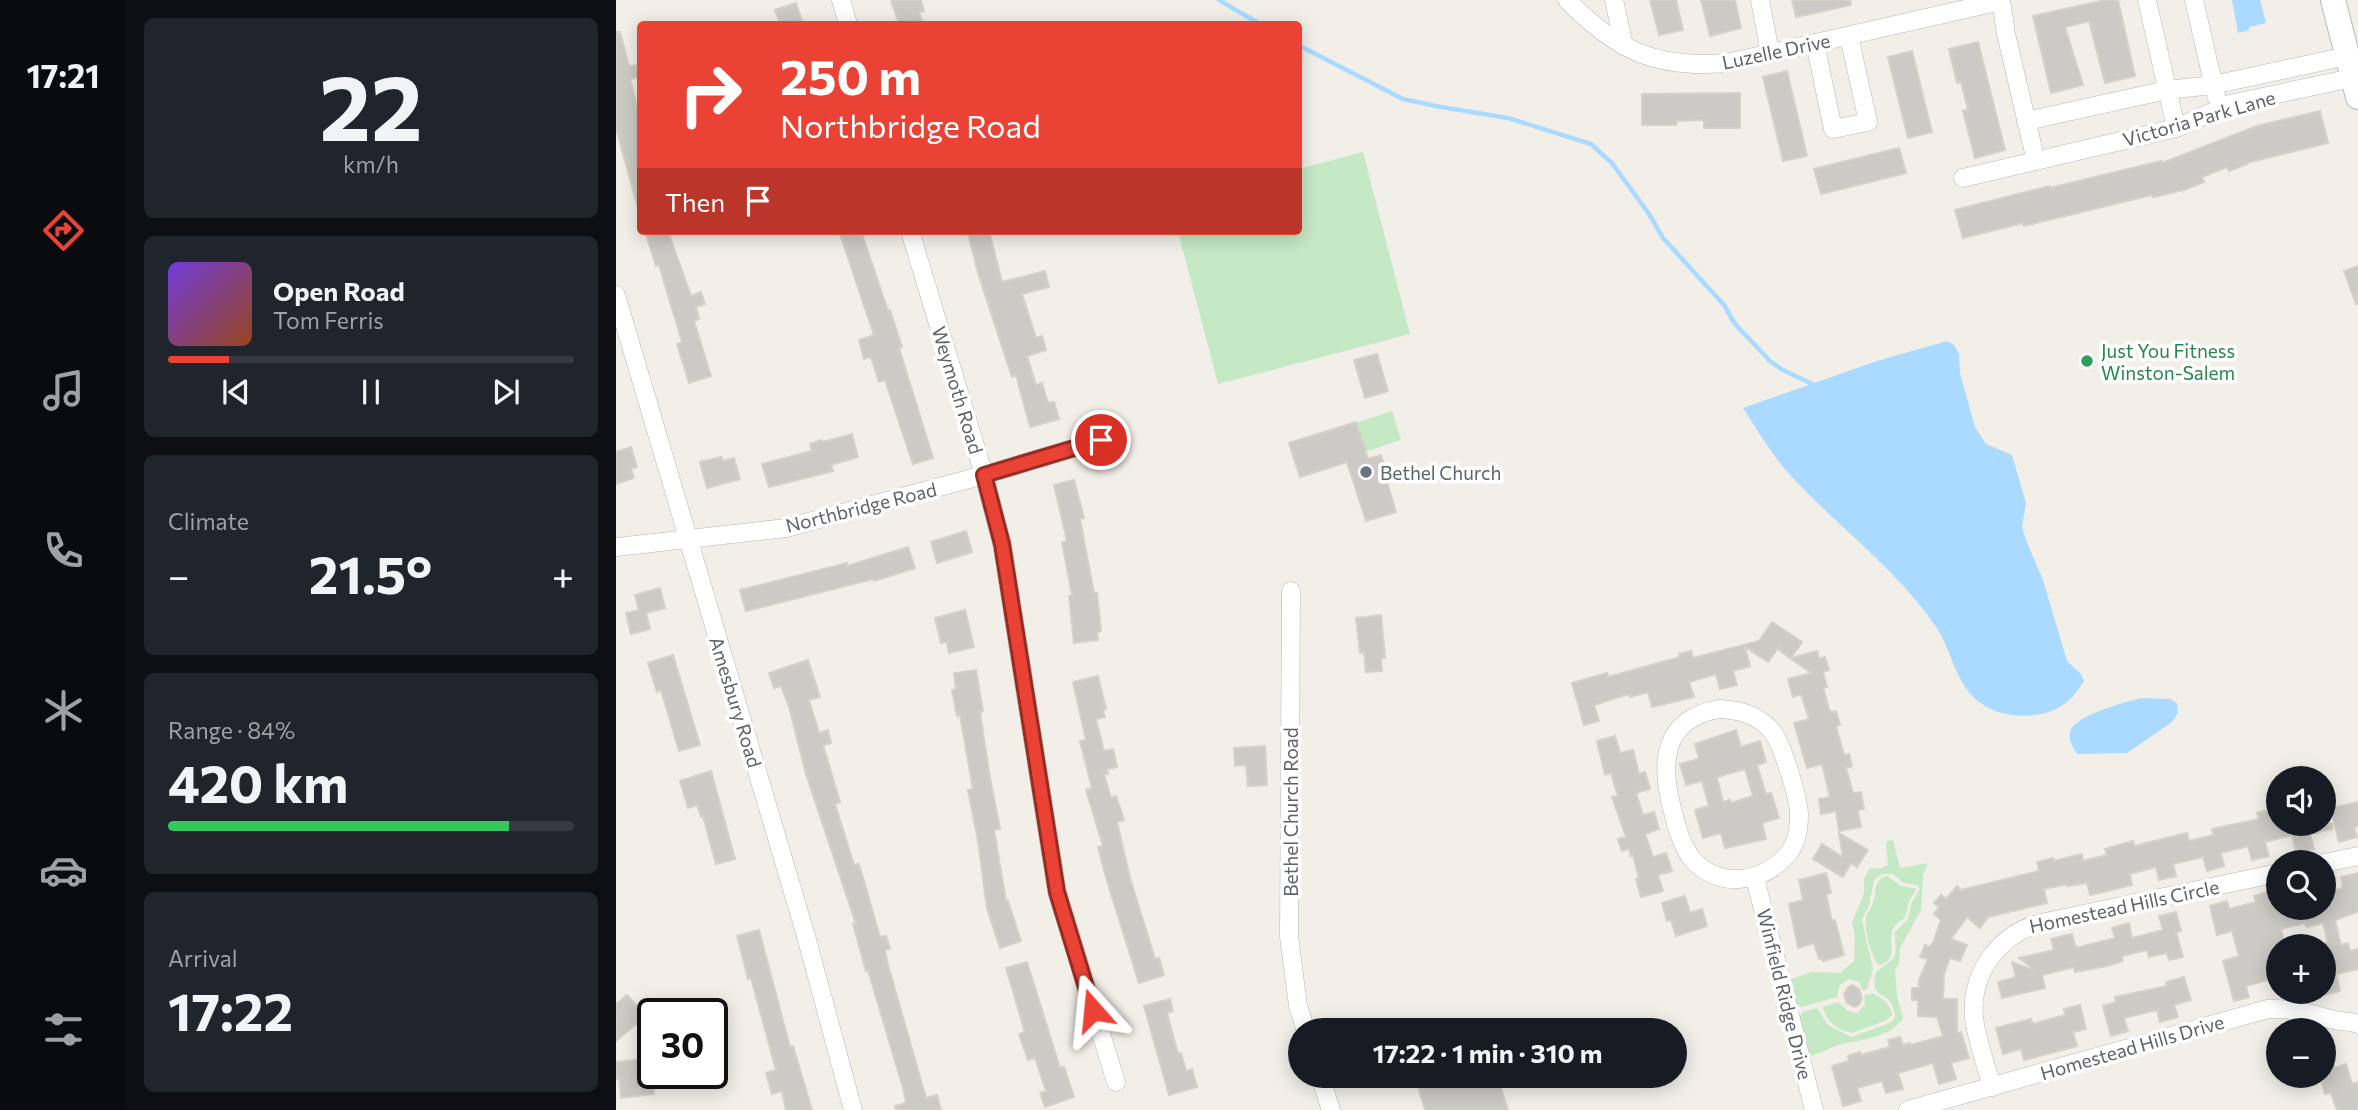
<!DOCTYPE html>
<html lang="en">
<head>
<meta charset="utf-8">
<style>
	body { margin:0; font-family:Commissioner,sans-serif; background:#20242c; color:#f1f3f6; height:100vh; display:flex; flex-direction:column; font-size:26px; white-space:nowrap }
	* { box-sizing:border-box; margin:0 }
	p { font-size:23px; color:#9ea1a6 }
	.icon { flex:none; width:38px; height:38px; fill:none; stroke:currentColor; stroke-width:2; stroke-linecap:round; stroke-linejoin:round }
	.map { position:relative; flex:1; overflow:hidden }
	.drawer { display:flex; flex-direction:column; gap:18px; padding:18px; background:#0d0f14; width:490px }
	.drawer>* { flex:none }
	.guide { position:absolute; left:21px; top:21px; width:665px; height:214px; border-radius:7px; box-shadow:0 4px 18px #0003; background:#ea4335; color:#fff; overflow:hidden }
	.tools { position:absolute; left:1650px; top:766px; display:grid; gap:14px }
	.tools a { display:grid; place-items:center; width:70px; height:70px; border-radius:50%; background:#171b24; box-shadow:0 4px 18px #0003; font-size:35px }
	.speed { position:absolute; left:21px; top:998px; display:flex; gap:14px; font-size:35px; font-weight:700; text-align:center }
	.speed>* { display:grid; place-content:center; width:91px; height:91px; border-radius:50%; background:#171b24; box-shadow:0 4px 18px #0003; line-height:1 }
	.speed .limit { border:4px solid #111; border-radius:10px; background:#fff; color:#111 }
	.pin { position:absolute; display:grid; place-items:center; width:60px; height:60px; color:#fff; margin:-30px; border:4px solid #fff; border-radius:50%; box-shadow:0 2px 7px #0007 }
	.me { position:absolute; width:77px; margin:-38px; rotate:342deg; stroke-linejoin:round; filter:drop-shadow(0 0 5px #0008) }
	.turn { display:flex; align-items:center; gap:24px; height:147px; padding:0 28px; font-size:32px }
	.turn .icon { width:91px; height:91px; stroke-width:2.5 }
	.turn b { display:block; font-size:49px; line-height:60px }
	.then { display:flex; align-items:center; height:66px; padding:0 28px; background:#0003; gap:14px; font-size:26px }
	.big { font-size:52px; font-weight:700; line-height:1.1 }
	.drawer .tile { flex:1; display:flex; flex-direction:column; justify-content:center; gap:10px; min-width:0; padding:0 24px; border-radius:10px; background:#20242c }
	.drawer .dial { align-items:center; gap:0 }
	.dial b { font-size:91px; line-height:1 }
	.song { display:flex; align-items:center; gap:21px }
	.cover { width:84px; height:84px; border-radius:10px; background:linear-gradient(135deg,hsl(260 70% 55%),hsl(20 70% 35%)) }
	.played { height:7px; border-radius:4px; background:linear-gradient(90deg,#ea4335 15%,#363941 15%) }
	.keys { display:flex; justify-content:space-around; direction:ltr }
	.heat { display:flex; justify-content:space-between; align-items:center; font-size:38px; direction:ltr }
	.charge { height:10px; border-radius:5px; background:linear-gradient(90deg,#34c759 84%,#363941 0) }
	.trip { position:absolute; left:672px; top:1018px; width:399px; height:70px; border-radius:35px; background:#171b24; box-shadow:0 4px 18px #0003; font-weight:700; line-height:70px; text-align:center }
	main { display:flex; flex:1; min-height:0 }
	.tabs { display:flex; flex-direction:column; width:126px; justify-content:space-around; align-items:center; background:#090b0e; color:#9ea1a6 }
	.tabs .icon { width:49px; height:49px }
	.tabs .on { color:#ea4335 }
	.tabs b { font-size:32px; color:#f1f3f6 }
	.map>svg:first-child { display:block }
	.green { fill:#c5e8c5 }
	.water { fill:#aadaff }
	.lines { fill:none; stroke-linecap:round; stroke-linejoin:round }
	.stream { stroke:#aadaff; stroke-width:4.5 }
	.building { fill:#cccac5; stroke:#d6d1c6; stroke-width:2; fill-rule:evenodd }
	.street-casing { stroke:#b5b8bc; stroke-width:19 }
	.secondary-casing { stroke:#b6babf; stroke-width:26 }
	.street { stroke:#fff; stroke-width:18 }
	.secondary { stroke:#fff; stroke-width:24 }
	.route-casing { stroke:#982c22; stroke-width:18 }
	.route { stroke:#ea4335; stroke-width:12 }
	.leisure-dot { fill:#2e9e5b; stroke:#fff; stroke-width:2.5 }
	.worship-dot { fill:#6b7280; stroke:#fff; stroke-width:2.5 }
	.labels { text-anchor:middle; dominant-baseline:central; stroke-width:7; stroke-linejoin:round; paint-order:stroke }
	.street-label { font-size:19px; fill:#5f6368; stroke:#fff }
	.leisure-label { font-size:19px; fill:#27864d; stroke:#fff; text-anchor:start }
	.worship-label { font-size:19px; fill:#5b616d; stroke:#fff; text-anchor:start }
</style>
</head>
<body>
<main>
<nav class="tabs">
<b>17:21</b>
<svg class="icon on" aria-label="directions" viewBox="0 0 24 24"><path d="M12 3l9 9-9 9-9-9zM9 14v-3h6M13 9l2 2-2 2"/></svg>
<svg class="icon" aria-label="music" viewBox="0 0 24 24"><path d="M9 18V5l10-2v13"/><circle cx="6" cy="18" r="3"/><circle cx="16" cy="16" r="3"/></svg>
<svg class="icon" aria-label="phone" viewBox="0 0 24 24"><path d="M5 4h4l2 5-3 2q2 4 5 5l2-3 5 2v4C11 20 4 13 5 4z"/></svg>
<svg class="icon" aria-label="climate" viewBox="0 0 24 24"><path d="M12 3v18M4 7l16 10M4 17L20 7"/></svg>
<svg class="icon" aria-label="car" viewBox="0 0 24 24"><path d="M5 17H2v-5l4-1 3-4h7l3 4 3 1v5h-3M9 17h6M6 11h13"/><circle cx="7" cy="17" r="2"/><circle cx="17" cy="17" r="2"/></svg>
<svg class="icon" aria-label="filters" viewBox="0 0 24 24"><path d="M4 7h16M4 17h16"/><circle cx="9" cy="7" r="2"/><circle cx="15" cy="17" r="2"/></svg>
</nav>
<section class="drawer">
<div class="tile dial"><b>22</b><p>km/h</p></div>
<div class="tile">
<div class="song"><i class="cover"></i><div><b>Open Road</b><p>Tom Ferris</p></div></div>
<div class="played"></div>
<div class="keys"><svg class="icon" aria-label="previous" viewBox="0 0 24 24"><path d="M18 5L8 12l10 7zM5 5v14"/></svg><svg class="icon" aria-label="pause" viewBox="0 0 24 24"><path d="M8 5v14M16 5v14"/></svg><svg class="icon" aria-label="next" viewBox="0 0 24 24"><path d="M6 5l10 7-10 7zM19 5v14"/></svg></div>
</div>
<div class="tile"><p>Climate</p>
<div class="heat"><a>−</a><b class="big">21.5°</b><a>+</a></div>
</div>
<div class="tile"><p>Range · 84%</p><b class="big">420 km</b><div class="charge"></div></div>
<div class="tile"><p>Arrival</p><b class="big">17:22</b></div>
</section>
<div class="map">
<svg width="1742" height="1110" viewBox="0 0 1742 1110">
	<rect width="100%" height="100%" fill="#f1efe8"/>
	<g class="green">
		<polygon points="747,152 794,334 602,384 562,231 682,231 683,169"/>
		<polygon points="776,411 785,440 749,452 740,423"/>
		<path d="M1277 840 1284 868 1312 863 1307 875 1305 910 1284 948 1283 964 1279 969 1281 996 1287 1018C1275 1037 1246 1040 1225 1044 1214 1047 1205 1054 1193 1056L1183 1017 1187 1012 1201 1008 1212 1025 1235 1037 1274 1023 1279 1017C1278 987 1252 1004 1260 972 1285 953 1279 961 1279 932L1292 919 1296 902 1304 889 1301 885 1288 883 1277 874H1266L1258 880 1253 905 1246 920 1257 969 1251 989 1247 991 1243 982 1233 979 1224 985 1221 997 1185 1007 1180 1005 1173 980 1195 972 1224 973 1238 961 1239 936 1236 922 1248 894V879L1254 868 1264 869 1272 865 1270 845 1271 841Z"/>
		<path d="M1271 876 1285 886 1301 889C1298 894 1294 898 1292 904 1291 908 1292 912 1290 915 1288 920 1281 922 1278 927 1270 941 1285 960 1263 965 1255 957 1248 929 1250 918 1251 913 1255 908 1257 903 1261 892 1257 880 1271 876Z"/>
		<path d="M1257 994C1267 998 1274 1004 1276 1015L1271 1020 1236 1033C1221 1030 1210 1022 1207 1007L1222 1002 1232 1011 1242 1013 1249 1004 1248 995Z"/>
	</g>
	<g class="water">
		<polygon points="1616,0 1644,0 1650,23 1633,27 1633,30 1622,33"/>
		<path d="M1331 341 1338 345 1343 354 1344 373 1359 427 1370 444 1396 455 1410 503 1406 527 1410 540 1427 580 1451 661 1465 674 1468 681C1462 690 1456 699 1447 705 1425 720 1387 719 1366 704 1339 686 1337 652 1320 627 1282 570 1223 528 1176 477 1157 457 1142 431 1127 408L1261 361Z"/>
		<path d="M1526 698 1554 699 1561 703 1562 713 1556 722 1511 753 1461 754C1457 747 1452 740 1454 732 1458 715 1510 702 1526 698Z"/>
	</g>
	<g class="lines">
		<g class="stream">
			<polyline points="603,0 644,24"/>
			<polyline points="682,45 787,99 825,107 892,118 975,144 996,163 1033,214 1047,238 1108,305 1119,324 1154,361 1165,369 1196,384 1197,388"/>
		</g>
	</g>
	<g class="building">
		<polygon points="275,0 305,0 308,11 303,12 307,24 283,24"/>
		<polygon points="1034,0 1060,0 1067,30 1043,35"/>
		<polygon points="1085,0 1119,0 1125,28 1094,36"/>
		<polygon points="1176,0 1234,0 1235,5 1180,17"/>
		<polygon points="1489,0 1502,0 1519,76 1489,83 1473,21 1449,27 1467,85 1435,93 1417,16"/>
		<polygon points="180,3 187,24 164,24 159,10"/>
		<polygon points="0,32 4,32 13,66 20,65 23,77 14,79 22,110 24,109 24,207 22,208 0,128"/>
		<polygon points="1362,42 1389,150 1359,158 1347,111 1352,109 1345,82 1341,83 1333,49"/>
		<polygon points="1296,51 1316,132 1292,138 1272,57"/>
		<polygon points="1171,71 1191,156 1167,161 1147,77"/>
		<polygon points="1124,93 1124,128 1088,128 1088,120 1061,121 1060,125 1026,125 1026,94"/>
		<polygon points="1704,111 1712,143 1630,163 1631,164 1613,171 1611,167 1586,177 1588,182 1568,190 1537,197 1536,195 1408,226 1407,223 1347,238 1339,210 1434,186 1434,188 1545,161 1546,163 1641,126"/>
		<polygon points="1283,148 1290,173 1205,194 1198,169"/>
		<polygon points="29,231 52,231 75,296 85,292 89,304 80,307 83,319 78,321 95,376 73,383 61,344 66,342 43,265 40,266"/>
		<polygon points="223,231 245,231 272,311 274,310 286,347 283,348 317,458 297,464 269,380 263,382 255,357 248,359 243,340 258,335"/>
		<polygon points="360,231 373,231 386,282 429,271 433,287 406,294 420,338 426,336 430,350 411,356 420,385 426,383 432,403 438,402 443,419 414,427 400,375 396,377 362,273 352,233"/>
		<polygon points="1742,266 1742,304 1740,304 1728,271"/>
		<polygon points="761,354 772,391 749,398 738,360"/>
		<polygon points="740,422 752,459 765,455 769,469 767,469 780,512 750,521 731,462 684,477 673,443"/>
		<polygon points="236,434 242,457 215,465 217,471 153,487 146,464 196,451 194,444 206,440 207,442"/>
		<polygon points="15,447 21,467 15,469 18,478 0,484 0,452"/>
		<polygon points="105,457 107,461 118,458 124,479 91,488 84,462"/>
		<polygon points="458,480 468,518 464,519 478,593 481,593 485,631 481,632 482,640 458,643 453,596 456,595 446,542 451,541 438,485"/>
		<polygon points="350,531 356,552 321,563 315,542"/>
		<polygon points="292,547 299,568 258,581 257,579 130,611 124,590 231,563 231,566"/>
		<polygon points="44,588 49,608 30,613 34,629 15,634 10,613 23,610 19,595"/>
		<polygon points="349,610 358,647 333,653 331,642 325,643 319,618"/>
		<polygon points="765,615 769,658 765,658 766,671 750,672 748,652 744,653 740,618"/>
		<polygon points="1156,622 1186,642 1175,658 1201,651 1203,659 1209,657 1213,670 1207,672 1211,687 1207,688 1214,712 1220,711 1224,725 1220,726 1228,755 1233,754 1236,766 1230,768 1237,793 1245,792 1248,809 1242,810 1245,827 1223,831 1220,811 1205,814 1203,799 1214,797 1206,764 1191,768 1178,723 1193,719 1185,694 1177,697 1172,679 1195,673 1164,651 1163,647 1152,662 1129,647 1134,666 1117,671 1121,685 1104,689 1100,674 1073,682 1078,697 1036,707 1032,692 1014,697 1013,694 978,705 983,721 968,725 956,683 991,673 992,677 1064,657 1063,654 1075,651 1077,658 1143,641"/>
		<polygon points="57,655 84,745 63,751 45,690 41,692 32,663"/>
		<polygon points="192,660 204,697 193,700 203,733 212,730 215,743 207,745 224,802 219,804 238,865 243,864 264,937 270,936 274,949 269,950 272,965 310,1098 321,1095 325,1110 280,1110 279,1106 290,1103 287,1088 252,970 250,971 237,924 240,924 190,774 173,707 165,686 158,688 153,673"/>
		<polygon points="360,670 367,711 364,712 373,772 384,829 378,830 390,901 392,901 405,941 384,948 371,908 362,841 352,790 357,789 344,715 341,716 336,690 340,689 338,673"/>
		<polygon points="482,676 490,709 487,710 489,717 480,719 488,751 497,749 501,767 491,769 492,774 488,774 495,798 500,796 508,820 501,822 514,878 539,959 543,958 548,975 523,983 491,881 482,847 487,846 470,790 476,788 464,741 470,740 457,682"/>
		<path d="M1120 730 1125 747 1144 741 1150 762 1141 765 1150 794 1155 793 1163 818 1146 823 1150 839 1109 848 1105 833 1087 838 1079 810 1093 806 1086 781 1070 785 1064 764 1083 759 1079 744ZM1129 769 1137 796 1115 803 1114 800 1107 802 1101 777Z"/>
		<polygon points="999,736 1004,753 1017,750 1023,774 1029,772 1034,789 1020,793 1027,815 1038,812 1043,829 1029,834 1037,857 1050,853 1056,871 1042,875 1047,891 1025,897 1020,879 1023,878 1017,855 1015,856 1013,849 1006,851 1002,839 1010,837 996,797 1002,796 995,773 989,775 981,741"/>
		<polygon points="649,746 651,785 632,786 630,765 619,766 618,748"/>
		<polygon points="95,771 119,859 100,864 87,816 85,817 81,805 72,808 64,781"/>
		<polygon points="1742,802 1742,826 1738,827 1741,837 1723,842 1715,808"/>
		<polygon points="1662,807 1662,824 1716,824 1716,829 1694,834 1698,849 1680,853 1676,835 1649,842 1653,856 1636,860 1632,846 1605,853 1608,866 1591,871 1587,857 1557,864 1560,876 1543,880 1540,867 1514,874 1516,885 1474,895 1471,883 1451,886 1451,884 1428,889 1431,903 1372,917 1364,928 1351,917 1335,939 1351,945 1344,961 1334,958 1328,974 1327,999 1341,999 1341,1033 1345,1032 1353,1058 1335,1063 1340,1079 1323,1084 1317,1063 1282,1073 1287,1089 1270,1093 1266,1081 1241,1088 1245,1101 1227,1106 1216,1066 1233,1061 1232,1056 1244,1052 1245,1055 1274,1047 1272,1040 1284,1037 1287,1045 1294,1043 1295,1045 1327,1036 1321,1017 1302,1016 1302,1000 1296,1000 1296,988 1303,988 1303,980 1312,959 1304,957 1309,945 1313,947 1317,943 1325,920 1318,914 1323,907 1318,903 1325,895 1330,899 1341,886 1345,890 1423,871 1421,862 1437,858 1438,861 1466,854 1467,861 1491,855 1489,849 1517,841 1518,846 1571,833 1573,841 1598,835 1596,829 1643,819 1641,813"/>
		<polygon points="1223,833 1252,850 1241,867 1235,863 1227,877 1197,859 1206,844 1227,857"/>
		<polygon points="1210,873 1215,893 1210,894 1216,921 1219,920 1228,955 1207,961 1206,958 1203,959 1198,943 1182,948 1173,904 1187,900 1183,880"/>
		<polygon points="1742,873 1742,912 1719,920 1725,945 1732,943 1734,951 1742,949 1742,969 1720,974 1724,991 1708,995 1708,943 1712,943 1707,923 1691,927 1689,923 1665,929 1670,947 1662,947 1662,977 1630,986 1633,997 1618,1001 1607,961 1623,956 1616,931 1601,935 1594,906 1611,901 1613,909 1640,902 1638,896 1655,891 1658,904 1662,902 1662,908 1708,908 1708,893 1727,888 1725,877"/>
		<polygon points="1069,896 1074,913 1086,909 1091,926 1060,936 1055,920 1051,921 1046,903"/>
		<polygon points="1560,912 1565,931 1560,932 1567,957 1553,960 1551,953 1533,957 1531,950 1506,956 1507,961 1491,966 1459,972 1458,967 1426,975 1429,988 1386,998 1382,982 1400,977 1396,962 1420,971 1403,958 1438,950 1435,939 1456,934 1460,948 1499,938 1496,928 1513,923 1516,938 1547,930 1543,916"/>
		<polygon points="143,930 174,1047 177,1046 196,1110 170,1110 166,1091 156,1094 150,1073 160,1070 135,978 132,979 121,936"/>
		<polygon points="411,962 444,1068 448,1067 458,1097 429,1107 424,1093 430,1091 419,1058 412,1060 403,1034 409,1032 390,968"/>
		<polygon points="1568,977 1575,1000 1558,1005 1562,1017 1544,1022 1541,1010 1508,1018 1512,1031 1495,1036 1487,1006 1500,1002 1499,997 1551,986 1550,982"/>
		<polygon points="1237,985 1243,989 1246,998 1243,1005 1238,1007 1231,1003 1228,994 1232,987"/>
		<polygon points="11,995 30,1016 0,1041 0,1004"/>
		<polygon points="554,999 557,1011 551,1013 562,1054 565,1053 570,1071 576,1069 581,1087 553,1095 528,1006"/>
		<polygon points="1464,1005 1470,1029 1457,1032 1461,1046 1408,1060 1405,1049 1387,1054 1380,1028 1415,1019 1417,1024 1449,1015 1448,1009"/>
		<polygon points="1708,1043 1711,1043 1719,1068 1730,1064 1736,1084 1742,1082 1742,1110 1721,1110 1715,1093 1709,1094 1706,1083 1708,1082"/>
		<polygon points="34,1058 38,1094 5,1098 3,1078 0,1079 0,1062"/>
		<polygon points="799,1076 881,1076 892,1110 809,1110"/>
	</g>
	<g class="lines">
		<g class="street-casing">
			<g id="street">
				<polyline points="225,0 232,24"/>
				<path d="M951 0C1001 51 1040 69 1111 63L1385 1"/>
				<polyline points="998,0 1008,46"/>
				<polyline points="1144,0 1154,53"/>
				<polyline points="1385,0 1390,34 1420,161"/>
				<polyline points="1531,0 1560,128"/>
				<polyline points="1578,0 1600,96"/>
				<polyline points="1199,43 1217,129 1252,122 1233,36"/>
				<polyline points="1410,121 1551,90 1597,85 1731,56"/>
				<polyline points="1347,178 1560,128 1614,104 1736,78"/>
				<polyline points="294,231 368,475 386,544 441,892 500,1082"/>
				<polyline points="0,295 190,936 237,1110"/>
				<polyline points="0,547 170,528 368,475 485,440"/>
				<polyline points="675,591 673,936 682,1006 690,1031"/>
				<path d="M1103 709C1124 710 1140 714 1155 730 1166 742 1183 799 1183 815 1183 829 1180 845 1171 855 1146 883 1104 889 1077 860 1066 847 1061 828 1057 812 1044 765 1045 719 1103 709Z"/>
				<polyline points="1708,863 1742,856"/>
				<polyline points="1139,878 1198,1110"/>
				<polyline points="704,1076 715,1110"/>
				<path d="M1376 1087C1370 1065 1361 1041 1358 1018 1354 973 1383 934 1425 923L1662 873"/>
				<path d="M1292 1110 1652 1009C1682 1008 1692 1014 1719 1020 1727 1022 1735 1021 1742 1024"/>
			</g>
		</g>
		<g class="secondary-casing">
			<polyline id="secondary" points="1717,0 1742,97"/>
		</g>
		<use href="#street" class="street"/>
		<use href="#secondary" class="secondary"/>
	</g>
	<g class="lines">
		<g class="route-casing">
			<polyline id="route" points="477,1010 441,892 386,544 368,475 485,440"/>
		</g>
		<use href="#route" class="route"/>
	</g>
	<circle class="leisure-dot" cx="1471" cy="361" r="7"/>
	<circle class="worship-dot" cx="750" cy="472" r="7"/>
	<g class="labels">
		<g class="street-label">
			<text transform="translate(1160 51) rotate(-12)">Luzelle Drive</text>
			<text transform="translate(1583 118) rotate(-16)">Victoria Park Lane</text>
			<text transform="translate(342 390) rotate(73)">Weymoth Road</text>
			<text transform="translate(245 507) rotate(-14)">Northbridge Road</text>
			<text transform="translate(120 702) rotate(73)">Amesbury Road</text>
			<text transform="translate(674 812) rotate(-90)">Bethel Church Road</text>
			<text transform="translate(1508 906) rotate(-12)">Homestead Hills Circle</text>
			<text transform="translate(1169 994) rotate(76)">Winfield Ridge Drive</text>
			<text transform="translate(1516 1047) rotate(-16)">Homestead Hills Drive</text>
		</g>
		<g class="leisure-label">
			<text x="1485" y="350">Just You Fitness<tspan x="1485" dy="22">Winston-Salem</tspan></text>
		</g>
		<g class="worship-label">
			<text x="764" y="472">Bethel Church</text>
		</g>
	</g>
</svg>
<div class="tools">
<a><svg class="icon" aria-label="sound" viewBox="0 0 24 24"><path d="M4 9h4l5-4v14l-5-4H4zM17 9q2 3 0 6"/></svg></a>
<a><svg class="icon" aria-label="search" viewBox="0 0 24 24"><circle cx="10" cy="10" r="6"/><path d="M15 15l6 6"/></svg></a>
<a>+</a>
<a>−</a>
</div>
<div class="speed"><div class="limit">30</div></div>
<div class="pin" style="left:485px;top:440px;background:#d93025"><svg class="icon" aria-label="arrive" viewBox="0 0 24 24"><path d="M6 21V4h12l-3 4 3 4H6"/></svg></div>
<svg class="me" style="left:477px;top:1010px" viewBox="-20 -20 40 40"><path d="M0-17L14 15 0 8-14 15z" fill="#ea4335" stroke="#fff" stroke-width="4"/></svg>
<div class="trip">17:22 · 1 min · 310 m</div>
<div class="guide">
<div class="turn"><svg class="icon" aria-label="right" viewBox="0 0 24 24"><path d="M7 20v-9h11M14 6l5 5-5 5"/></svg><div><b>250 m</b>Northbridge Road</div></div>
<div class="then">Then<svg class="icon" aria-label="arrive" viewBox="0 0 24 24"><path d="M6 21V4h12l-3 4 3 4H6"/></svg></div>
</div>
</div>
</main>
</body>
</html>
